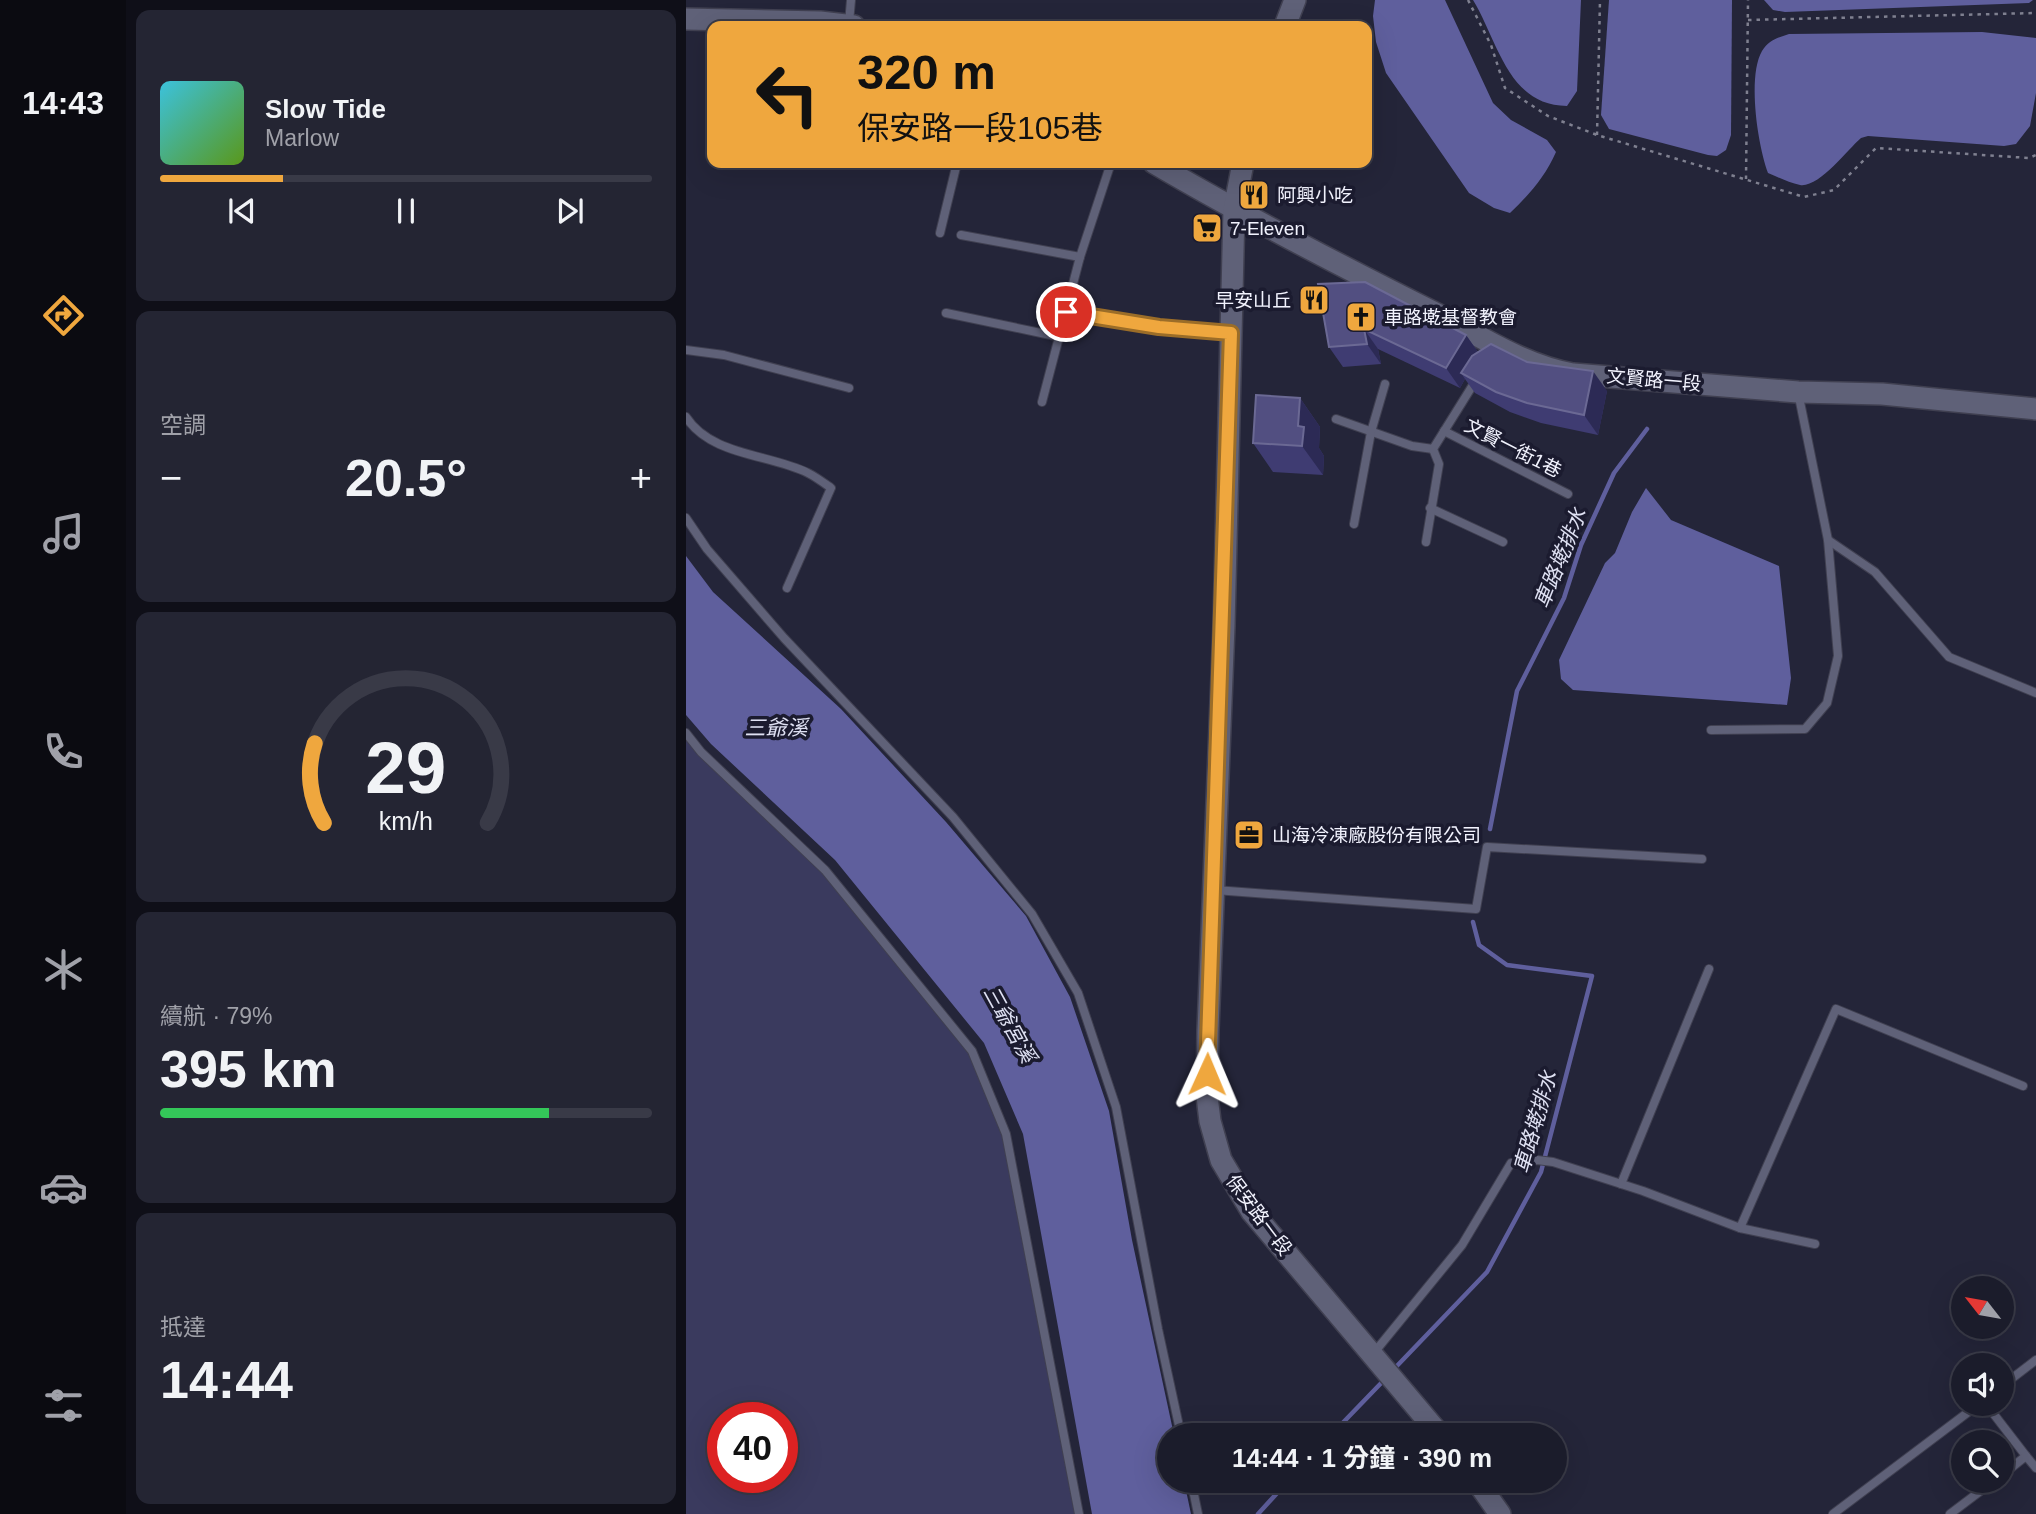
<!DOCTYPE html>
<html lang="zh-TW">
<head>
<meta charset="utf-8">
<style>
	body { margin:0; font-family:Arial,"Noto Sans TC",sans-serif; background:#242533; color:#f1f3f6; height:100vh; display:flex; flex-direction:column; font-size:26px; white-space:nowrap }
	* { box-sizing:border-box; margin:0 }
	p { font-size:23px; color:#a0a1a9 }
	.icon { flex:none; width:38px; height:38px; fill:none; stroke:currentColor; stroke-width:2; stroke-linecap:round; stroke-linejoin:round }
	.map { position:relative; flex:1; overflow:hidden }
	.sheet { display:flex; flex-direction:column; gap:10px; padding:10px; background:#0f0f18; width:560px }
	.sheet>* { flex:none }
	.hud { position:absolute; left:21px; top:21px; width:665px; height:147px; border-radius:14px; box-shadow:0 7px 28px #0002,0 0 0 2px #393a47; background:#efa73e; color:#111; overflow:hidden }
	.needle { width:46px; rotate:301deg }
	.controls { position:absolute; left:1265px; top:1276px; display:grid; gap:14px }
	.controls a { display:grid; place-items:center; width:63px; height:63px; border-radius:50%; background:#1b1c2b; box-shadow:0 7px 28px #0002,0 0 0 2px #393a47; font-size:35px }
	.speed { position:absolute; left:21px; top:1402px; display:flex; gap:14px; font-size:35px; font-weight:700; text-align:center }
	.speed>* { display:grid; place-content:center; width:91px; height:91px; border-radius:50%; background:#1b1c2b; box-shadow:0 7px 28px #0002,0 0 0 2px #393a47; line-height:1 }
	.speed .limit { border:10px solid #d22; background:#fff; color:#111 }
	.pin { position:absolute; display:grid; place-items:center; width:60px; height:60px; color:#fff; margin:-30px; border:4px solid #fff; border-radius:50%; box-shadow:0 2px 7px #0007 }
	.me { position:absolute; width:77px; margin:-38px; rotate:1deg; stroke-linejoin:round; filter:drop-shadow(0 0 5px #0008) }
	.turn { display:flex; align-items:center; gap:24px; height:147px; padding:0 35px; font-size:32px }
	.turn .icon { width:91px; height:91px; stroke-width:2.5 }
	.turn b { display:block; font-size:49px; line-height:60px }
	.big { font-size:52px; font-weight:700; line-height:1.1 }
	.sheet .widget { flex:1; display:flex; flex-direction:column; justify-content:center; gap:10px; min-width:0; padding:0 24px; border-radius:14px; background:#242533 }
	.sheet .dial { align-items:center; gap:0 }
	.dial svg { height:182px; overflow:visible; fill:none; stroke:#393a47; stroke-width:7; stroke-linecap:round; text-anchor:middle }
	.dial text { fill:#f1f3f6; stroke:none }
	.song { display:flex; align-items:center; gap:21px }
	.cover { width:84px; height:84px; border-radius:10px; background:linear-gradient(135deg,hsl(190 70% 55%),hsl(90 70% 35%)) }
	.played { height:7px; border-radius:4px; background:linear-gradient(90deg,#efa73e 25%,#393a47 25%) }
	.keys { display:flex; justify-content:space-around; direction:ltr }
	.heat { display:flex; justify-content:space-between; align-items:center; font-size:38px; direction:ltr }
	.charge { height:10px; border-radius:5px; background:linear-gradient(90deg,#34c759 79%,#393a47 0) }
	.trip { position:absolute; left:471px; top:1423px; width:410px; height:70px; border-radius:35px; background:#1b1c2b; box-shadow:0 7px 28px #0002,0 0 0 2px #393a47; font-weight:700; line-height:70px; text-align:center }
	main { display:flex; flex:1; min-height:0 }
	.dock { display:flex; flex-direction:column; width:126px; justify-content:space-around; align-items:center; background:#0b0b11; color:#a0a1a9 }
	.dock .icon { width:49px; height:49px }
	.dock .active { color:#efa73e }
	.dock b { font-size:32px; color:#f1f3f6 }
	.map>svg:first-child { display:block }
	.green { fill:#3a3a5e; fill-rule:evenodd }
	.water { fill:#5f5f9d }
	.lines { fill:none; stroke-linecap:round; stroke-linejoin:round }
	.stream { stroke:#5f5f9d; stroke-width:4.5 }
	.lane-casing { stroke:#404051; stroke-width:10 }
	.secondary-casing { stroke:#404051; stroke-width:24 }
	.path { stroke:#7f8090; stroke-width:2.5; stroke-dasharray:3.5 5; stroke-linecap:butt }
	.lane { stroke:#5f6178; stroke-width:8 }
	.secondary { stroke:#5f6178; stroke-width:21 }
	.wall { fill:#3f3c72 }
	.shaded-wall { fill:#2c2a55 }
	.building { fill:#524f81; stroke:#6b6994; stroke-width:2 }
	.route-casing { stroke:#9b6d28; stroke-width:18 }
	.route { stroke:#efa73e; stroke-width:12 }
	.labels { text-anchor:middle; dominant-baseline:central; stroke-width:7; stroke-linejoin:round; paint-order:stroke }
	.poi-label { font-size:19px; fill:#f2f3fe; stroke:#1b1b2f; text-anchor:start }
	.street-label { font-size:19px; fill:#f2f3fe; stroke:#1b1b2f }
	.water-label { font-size:21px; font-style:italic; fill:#dfe1f3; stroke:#1b1b2f }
</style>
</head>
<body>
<main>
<nav class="dock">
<b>14:43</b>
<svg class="icon active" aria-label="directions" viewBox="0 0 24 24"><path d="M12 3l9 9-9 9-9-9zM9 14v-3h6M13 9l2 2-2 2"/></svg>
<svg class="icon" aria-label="music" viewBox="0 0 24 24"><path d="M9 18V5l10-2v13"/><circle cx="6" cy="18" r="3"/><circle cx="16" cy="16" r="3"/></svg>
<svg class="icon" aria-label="phone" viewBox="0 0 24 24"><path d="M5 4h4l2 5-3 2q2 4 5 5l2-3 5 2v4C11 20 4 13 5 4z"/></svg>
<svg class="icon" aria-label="climate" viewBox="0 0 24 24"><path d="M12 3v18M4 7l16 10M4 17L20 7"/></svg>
<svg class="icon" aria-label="car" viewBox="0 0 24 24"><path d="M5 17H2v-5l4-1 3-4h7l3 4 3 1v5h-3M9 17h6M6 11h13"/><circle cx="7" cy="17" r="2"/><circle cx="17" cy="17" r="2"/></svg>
<svg class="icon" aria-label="filters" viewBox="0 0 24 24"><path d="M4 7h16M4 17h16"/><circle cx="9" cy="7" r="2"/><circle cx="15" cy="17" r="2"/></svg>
</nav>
<section class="sheet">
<div class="widget">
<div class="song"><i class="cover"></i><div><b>Slow Tide</b><p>Marlow</p></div></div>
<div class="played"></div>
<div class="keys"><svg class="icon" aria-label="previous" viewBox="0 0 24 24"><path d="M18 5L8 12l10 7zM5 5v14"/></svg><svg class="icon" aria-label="pause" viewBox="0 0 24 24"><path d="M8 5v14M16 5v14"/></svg><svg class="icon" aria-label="next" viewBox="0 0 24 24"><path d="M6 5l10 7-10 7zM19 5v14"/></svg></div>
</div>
<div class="widget"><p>空調</p>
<div class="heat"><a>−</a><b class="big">20.5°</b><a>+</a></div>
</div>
<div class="widget dial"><svg viewBox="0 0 100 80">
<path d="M14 69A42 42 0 1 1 86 69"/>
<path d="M14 69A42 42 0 0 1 10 34" stroke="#efa73e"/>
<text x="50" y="56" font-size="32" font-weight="700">29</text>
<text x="50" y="72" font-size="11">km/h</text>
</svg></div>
<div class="widget"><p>續航 · 79%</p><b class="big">395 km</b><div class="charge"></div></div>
<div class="widget"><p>抵達</p><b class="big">14:44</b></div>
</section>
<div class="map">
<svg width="1350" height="1514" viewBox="0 0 1350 1514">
	<rect width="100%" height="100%" fill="#242539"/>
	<path class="green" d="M0 733 139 870 286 1051 320 1134 393 1514H0ZM37 1418H96V1477H37Z"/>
	<g class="water">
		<path d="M689 0H759L807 103 825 120 861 140 870 152C859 177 843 195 824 213L808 208 783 193 700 73 690 42 687 16Z"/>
		<path d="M787 0H895L891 91 881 106C822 106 812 41 787 0Z"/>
		<polygon points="923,0 1046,0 1045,135 1040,150 1031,156 1022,155 923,129 915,115"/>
		<polygon points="1078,0 1347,0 1343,3 1099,12 1087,10"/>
		<path d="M1296 32 1350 38V93L1344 126 1330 144 1318 146 1182 136 1175 138C1161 150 1133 188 1114 185 1103 183 1092 177 1082 173 1072 146 1061 77 1076 51 1083 40 1091 38 1103 34Z"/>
		<polygon points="960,488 985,520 1093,566 1105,678 1101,705 887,690 875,679 873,660 919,563 929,553 946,512"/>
		<polygon points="0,556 27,592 155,709 260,822 340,916 384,997 423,1111 446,1240 488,1435 483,1435 483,1480 498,1481 505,1514 406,1514 337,1134 298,1043 149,860 25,744 0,715"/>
	</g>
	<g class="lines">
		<g class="stream">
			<polyline points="804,829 831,691 878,598 895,545 928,473 961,429"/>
			<polyline points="708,1369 801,1272 855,1172 906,976 821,965 793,945 787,922"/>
			<polyline points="645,1435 700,1378"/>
			<polyline points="572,1514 603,1480"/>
		</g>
		<g class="lane-casing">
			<g id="lane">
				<polyline points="163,23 165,0"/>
				<polyline points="254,233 271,163"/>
				<polyline points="275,235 394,257"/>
				<polyline points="380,312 473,327 544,333"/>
				<polyline points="260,313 374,337"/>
				<polyline points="0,350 38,355 163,388"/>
				<polyline points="356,402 394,257 425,163"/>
				<path d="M0 417C25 456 84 454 122 473 130 477 138 483 145 488L101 588"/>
				<polyline points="650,419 726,446 747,449"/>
				<polyline points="758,431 882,494"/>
				<polyline points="744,508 817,542"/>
				<polyline points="0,518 21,549 98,638 267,817 346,914 392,993 430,1107 472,1329 495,1435"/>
				<polyline points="668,524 685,432 699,384"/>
				<polyline points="1142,540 1189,572 1263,657 1350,693"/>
				<polyline points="740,542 753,464 747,449 790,380"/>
				<polyline points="1025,730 1119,729 1141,703 1152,656 1142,540 1112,392"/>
				<polyline points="0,733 15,752 139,870 286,1051 320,1134 393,1514"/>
				<polyline points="529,890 790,909 801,847 1016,859"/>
				<polyline points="935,1184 1023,969"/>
				<polyline points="1054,1228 1150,1009 1337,1086"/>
				<polyline points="687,1354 776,1245 825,1163 851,1160 867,1162 957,1191 1054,1228 1129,1244"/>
				<polyline points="1316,1386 1350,1360"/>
				<polyline points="1300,1404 1340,1456"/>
				<polyline points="1316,1475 1340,1456 1350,1468"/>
				<polyline points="505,1480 512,1514"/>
				<polyline points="1147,1514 1293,1404"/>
				<polyline points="1264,1514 1309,1480"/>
			</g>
		</g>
		<g class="secondary-casing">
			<g id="secondary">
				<polyline points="0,19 134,22 168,26"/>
				<polyline points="599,26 609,0"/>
				<path d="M468 163C560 217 655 266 751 314 794 336 839 366 887 374L1112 392 1196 394 1350 409"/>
				<polyline points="557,163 548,210 538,626 522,1030 521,1096 524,1121 535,1160 566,1212 754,1435"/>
				<polyline points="790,1480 814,1514"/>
			</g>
		</g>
		<g class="path">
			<polyline points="782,0 805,45 819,88 862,116 911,135 1118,197 1148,190 1190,148 1343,158 1350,155"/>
			<polyline points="1062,20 1350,13"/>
			<polyline points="911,135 914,0"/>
			<polyline points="1060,179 1062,0"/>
		</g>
		<use href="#lane" class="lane"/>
		<use href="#secondary" class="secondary"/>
	</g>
	<g class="wall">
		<polygon points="632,284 780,335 792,352 841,362 921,391 912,435 855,423 824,412 789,393 779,379 774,388 692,349 695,364 657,367 643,347"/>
		<polygon points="614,398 634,427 633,448 638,456 637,475 587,472 567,443"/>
	</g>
	<g class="shaded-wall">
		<polygon points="678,329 692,349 695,364 681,344"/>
		<polygon points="780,335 794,355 775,373 779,379 774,388 760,368"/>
		<polygon points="907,371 921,391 912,435 898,415"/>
		<polygon points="614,398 634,427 633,448 638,456 637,475 616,446 612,426"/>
	</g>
	<g class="building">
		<polygon points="679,282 780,335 760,368 678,329 681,344 643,347 632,284"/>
		<polygon points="805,344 841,362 907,371 898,415 841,403 810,392 775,373 786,356"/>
		<polygon points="570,395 614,398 612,426 618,427 616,446 567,443"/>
	</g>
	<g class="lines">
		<g class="route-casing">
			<polyline id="route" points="380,312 473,327 545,333 521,1074"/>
		</g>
		<use href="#route" class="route"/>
	</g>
	<defs>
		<g id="restaurant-square" transform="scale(1.575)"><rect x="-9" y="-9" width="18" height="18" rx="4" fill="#efa73e" stroke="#1b1b2f"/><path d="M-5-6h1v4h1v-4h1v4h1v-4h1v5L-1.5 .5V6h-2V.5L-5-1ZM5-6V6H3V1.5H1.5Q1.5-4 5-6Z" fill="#111"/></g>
		<g id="supermarket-square" transform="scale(1.575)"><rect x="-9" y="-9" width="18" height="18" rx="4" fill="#efa73e" stroke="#1b1b2f"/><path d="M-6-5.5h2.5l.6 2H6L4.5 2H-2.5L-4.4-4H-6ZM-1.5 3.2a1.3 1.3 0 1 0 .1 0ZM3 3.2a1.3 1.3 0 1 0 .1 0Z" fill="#111"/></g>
		<g id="church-square" transform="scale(1.575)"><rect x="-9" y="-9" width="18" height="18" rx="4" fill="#efa73e" stroke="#1b1b2f"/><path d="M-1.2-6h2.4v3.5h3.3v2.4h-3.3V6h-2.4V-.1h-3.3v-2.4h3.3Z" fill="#111"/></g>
		<g id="office-square" transform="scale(1.575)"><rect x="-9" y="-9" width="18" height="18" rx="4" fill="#efa73e" stroke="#1b1b2f"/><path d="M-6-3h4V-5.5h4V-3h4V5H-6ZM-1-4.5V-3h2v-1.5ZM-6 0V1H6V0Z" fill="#111"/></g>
	</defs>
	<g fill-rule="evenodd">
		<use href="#restaurant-square" x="568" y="195"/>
		<use href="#supermarket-square" x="521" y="228"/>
		<use href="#restaurant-square" x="628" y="300"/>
		<use href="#church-square" x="675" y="317"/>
		<use href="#office-square" x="563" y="835"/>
	</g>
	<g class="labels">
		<g class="poi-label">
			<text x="591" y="195">阿興小吃</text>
			<text x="544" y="228">7-Eleven</text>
			<text x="605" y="300" text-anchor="end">早安山丘</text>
			<text x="698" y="317">車路墘基督教會</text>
			<text x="586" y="835">山海冷凍廠股份有限公司</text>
		</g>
		<g class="street-label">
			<text transform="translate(968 380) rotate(5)">文賢路一段</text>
			<text transform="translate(827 448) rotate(27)">文賢一街1巷</text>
			<text transform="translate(573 1215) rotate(53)">保安路一段</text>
		</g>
		<g class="water-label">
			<text transform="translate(874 558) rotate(-68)">車路墘排水</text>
			<text x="90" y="727">三爺溪</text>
			<text transform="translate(324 1024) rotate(61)">三爺宮溪</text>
			<text transform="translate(849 1122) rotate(-74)">車路墘排水</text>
		</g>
	</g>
</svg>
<div class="controls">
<a><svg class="needle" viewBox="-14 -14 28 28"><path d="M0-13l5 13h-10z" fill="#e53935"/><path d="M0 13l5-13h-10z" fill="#a0a1a9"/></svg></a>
<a><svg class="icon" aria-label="sound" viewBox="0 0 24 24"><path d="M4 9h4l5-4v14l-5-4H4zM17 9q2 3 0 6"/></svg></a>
<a><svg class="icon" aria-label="search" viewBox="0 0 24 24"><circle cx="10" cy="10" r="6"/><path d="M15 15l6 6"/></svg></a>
</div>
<div class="speed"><div class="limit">40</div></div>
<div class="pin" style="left:380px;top:312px;background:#d93025"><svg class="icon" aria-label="arrive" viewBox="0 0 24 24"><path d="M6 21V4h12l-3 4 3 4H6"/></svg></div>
<svg class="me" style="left:521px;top:1074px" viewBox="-20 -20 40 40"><path d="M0-17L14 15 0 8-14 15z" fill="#efa73e" stroke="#fff" stroke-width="4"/></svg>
<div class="trip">14:44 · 1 分鐘 · 390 m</div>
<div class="hud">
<div class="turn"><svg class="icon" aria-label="left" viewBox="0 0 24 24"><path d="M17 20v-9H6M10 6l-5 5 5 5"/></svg><div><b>320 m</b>保安路一段105巷</div></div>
</div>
</div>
</main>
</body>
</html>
